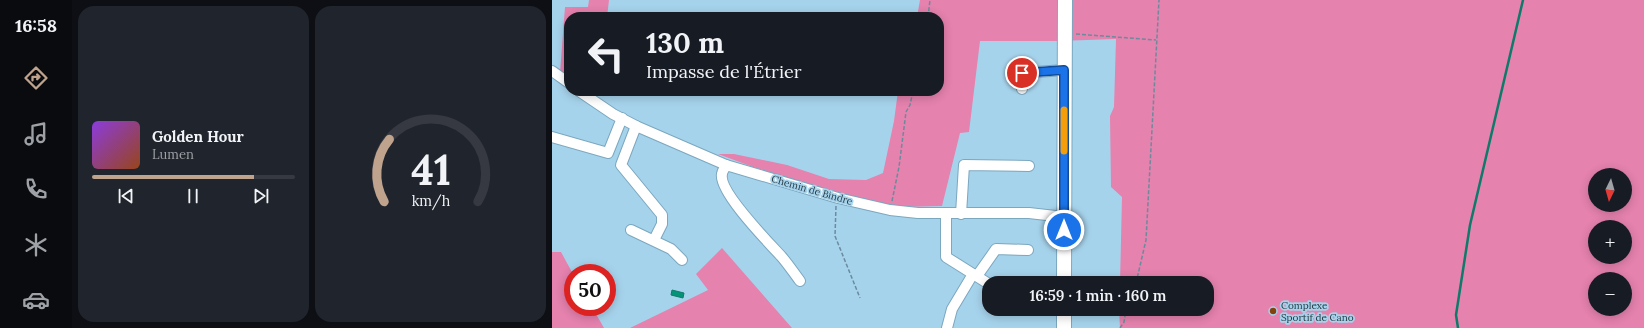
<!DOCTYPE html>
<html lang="en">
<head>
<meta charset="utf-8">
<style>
	body { margin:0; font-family:Lora,serif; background:#20242c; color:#f1f3f6; height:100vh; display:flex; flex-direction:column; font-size:15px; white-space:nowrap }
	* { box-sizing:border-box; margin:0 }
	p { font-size:13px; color:#9ea1a6 }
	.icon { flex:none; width:22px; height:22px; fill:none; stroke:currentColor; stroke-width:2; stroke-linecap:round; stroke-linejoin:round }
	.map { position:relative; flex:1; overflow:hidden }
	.panel { display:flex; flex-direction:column; gap:6px; padding:6px; background:#0d0f14; width:480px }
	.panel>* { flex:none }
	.banner { position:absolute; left:12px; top:12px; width:380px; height:84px; border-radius:16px; box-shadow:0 2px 10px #0003; background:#171b24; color:#f1f3f6; overflow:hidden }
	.needle { width:26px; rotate:185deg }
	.fabs { position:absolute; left:1036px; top:168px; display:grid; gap:8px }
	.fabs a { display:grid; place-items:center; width:44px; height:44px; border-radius:50%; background:#171b24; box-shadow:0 2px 10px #0003; font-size:20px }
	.speed { position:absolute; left:12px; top:264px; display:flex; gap:8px; font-size:20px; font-weight:700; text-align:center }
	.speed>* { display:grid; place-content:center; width:52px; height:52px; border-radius:50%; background:#171b24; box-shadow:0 2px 10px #0003; line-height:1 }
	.speed .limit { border:6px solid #d22; background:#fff; color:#111 }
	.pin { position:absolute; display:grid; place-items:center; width:34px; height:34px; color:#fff; margin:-17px; border:2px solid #fff; border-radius:50%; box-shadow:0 1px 4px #0007 }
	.me { position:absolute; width:44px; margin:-22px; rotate:0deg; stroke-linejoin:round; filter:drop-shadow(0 0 3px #0008) }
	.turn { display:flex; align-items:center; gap:14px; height:84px; padding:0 16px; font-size:18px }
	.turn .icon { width:52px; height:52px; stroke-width:2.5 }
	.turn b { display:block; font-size:28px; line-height:34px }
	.panel .card { flex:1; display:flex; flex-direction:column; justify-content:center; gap:6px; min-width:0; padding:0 14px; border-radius:16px; background:#20242c }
	.panel .dial { align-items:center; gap:0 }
	.dial svg { height:104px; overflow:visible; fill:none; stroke:#363941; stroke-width:7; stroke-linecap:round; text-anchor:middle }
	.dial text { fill:#f1f3f6; stroke:none }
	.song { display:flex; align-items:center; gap:12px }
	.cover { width:48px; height:48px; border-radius:6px; background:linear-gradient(135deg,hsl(270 70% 55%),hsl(20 70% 35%)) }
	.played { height:4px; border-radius:2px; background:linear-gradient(90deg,#c0a38d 80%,#363941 80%) }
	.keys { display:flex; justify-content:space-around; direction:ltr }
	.panel .tiles { flex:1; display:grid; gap:6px; grid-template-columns:repeat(2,1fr) }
	.trip { position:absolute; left:430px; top:276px; width:232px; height:40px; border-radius:16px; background:#171b24; box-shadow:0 2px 10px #0003; font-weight:600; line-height:40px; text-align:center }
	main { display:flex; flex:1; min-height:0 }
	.tabs { display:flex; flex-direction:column; width:72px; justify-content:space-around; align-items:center; background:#090b0e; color:#9ea1a6 }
	.tabs .icon { width:28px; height:28px }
	.tabs .current { color:#c0a38d }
	.tabs b { font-size:18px; color:#f1f3f6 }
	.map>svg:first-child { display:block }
	.green { fill:#e582ae; fill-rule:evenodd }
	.water { fill:#029478; stroke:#0e7a69 }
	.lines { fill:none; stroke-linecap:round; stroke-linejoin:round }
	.stream { stroke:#0e7a69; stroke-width:2.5 }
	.minor-casing { stroke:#7ba7bf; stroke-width:12 }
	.secondary-casing { stroke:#7ba7bf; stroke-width:16 }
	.path { stroke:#6b8b9d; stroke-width:1.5; stroke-dasharray:4 2; stroke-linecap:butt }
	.minor { stroke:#fff; stroke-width:10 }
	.secondary { stroke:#fff; stroke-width:14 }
	.route-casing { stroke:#114b97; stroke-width:10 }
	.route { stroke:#1a73e8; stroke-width:7 }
	.slow { stroke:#f59e0b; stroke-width:7 }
	.poi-dot { fill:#83420d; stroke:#a6d3ec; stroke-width:1.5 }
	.labels { text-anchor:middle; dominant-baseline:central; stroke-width:3.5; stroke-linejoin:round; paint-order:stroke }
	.street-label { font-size:10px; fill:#293c46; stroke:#a6d3ec }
	.poi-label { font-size:10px; fill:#293c46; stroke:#a6d3ec; text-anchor:start }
</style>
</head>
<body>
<main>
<nav class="tabs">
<b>16:58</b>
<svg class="icon current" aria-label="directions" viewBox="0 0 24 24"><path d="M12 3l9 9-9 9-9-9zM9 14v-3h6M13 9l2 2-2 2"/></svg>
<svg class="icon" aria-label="music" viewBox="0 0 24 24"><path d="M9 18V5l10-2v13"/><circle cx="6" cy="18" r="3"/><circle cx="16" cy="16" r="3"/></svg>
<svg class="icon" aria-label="phone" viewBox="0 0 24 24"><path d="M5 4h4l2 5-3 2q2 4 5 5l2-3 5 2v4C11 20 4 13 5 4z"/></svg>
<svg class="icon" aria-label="climate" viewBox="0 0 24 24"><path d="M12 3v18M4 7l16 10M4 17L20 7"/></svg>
<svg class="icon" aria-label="car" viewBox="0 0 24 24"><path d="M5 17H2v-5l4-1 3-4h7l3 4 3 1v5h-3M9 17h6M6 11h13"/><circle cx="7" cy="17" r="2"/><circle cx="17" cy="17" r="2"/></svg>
</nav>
<section class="panel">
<div class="tiles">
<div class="card">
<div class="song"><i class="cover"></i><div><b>Golden Hour</b><p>Lumen</p></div></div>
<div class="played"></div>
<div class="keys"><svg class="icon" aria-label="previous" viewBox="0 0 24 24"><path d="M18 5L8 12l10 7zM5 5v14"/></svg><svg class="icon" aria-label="pause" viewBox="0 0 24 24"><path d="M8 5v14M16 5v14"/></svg><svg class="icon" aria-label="next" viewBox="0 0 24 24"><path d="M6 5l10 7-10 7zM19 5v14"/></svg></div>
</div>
<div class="card dial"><svg viewBox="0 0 100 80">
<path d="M14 69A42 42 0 1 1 86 69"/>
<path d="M14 69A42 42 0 0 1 18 21" stroke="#c0a38d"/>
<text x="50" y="56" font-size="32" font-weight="700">41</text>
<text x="50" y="72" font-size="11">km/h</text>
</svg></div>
</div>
</section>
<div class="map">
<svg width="1092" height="328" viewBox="0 0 1092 328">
	<rect width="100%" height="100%" fill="#a6d3ec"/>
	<g class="green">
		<polygon points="37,0 57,0 55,17 17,17 17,78 8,73 13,7 36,7"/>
		<path d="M368 0H1092V328H568L567 309H655V283H568L570 197 559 187 558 116 562 107 564 39 506 41H428L417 132 408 133 390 206 348 207 283 192 201 167 166 154H182L235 165 277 179 314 180 331 173 342 121 346 91H387V17H365ZM1043 175H1073V205H1043ZM1043 227H1073V257H1043ZM1043 279H1073V309H1043Z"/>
		<polygon points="170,248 240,328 78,328 156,290 144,274"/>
		<polygon points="0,252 9,252 21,274 21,307 40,307 52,328 0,328"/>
	</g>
	<polygon class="water" points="120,290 132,293 131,298 119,295"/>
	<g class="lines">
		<polyline class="stream" points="906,328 904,315 918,225 971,0"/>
		<g class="minor-casing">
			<g id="minor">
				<polyline points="0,71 17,83"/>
				<polyline points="470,89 470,73 512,70"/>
				<polyline points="27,91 61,114 84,126 174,165 286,198 338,210 366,213 477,213 512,217"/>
				<polyline points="84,126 69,165 110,215 110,224 102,240"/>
				<polyline points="0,137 56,153 70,118"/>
				<path d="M174 165C173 168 170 171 170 174 166 191 217 243 229 256 236 264 242 273 248 281"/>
				<polyline points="394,213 394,257 437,284"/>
				<polyline points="409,214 412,165 477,166"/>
				<polyline points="79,230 119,249 130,260"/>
				<polyline points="425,276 444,249 476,250"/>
				<polyline points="395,328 400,309 421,274"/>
			</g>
		</g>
		<g class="secondary-casing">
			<g id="secondary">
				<polyline points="512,283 513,0"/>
				<polyline points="512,328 512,309"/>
			</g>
		</g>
		<g class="path">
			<polyline points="376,17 378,0"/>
			<polyline points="524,34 604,40"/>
			<polyline points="340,201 347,167 354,112 358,105 361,91"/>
			<polyline points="284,206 283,236 308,298"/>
			<polyline points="584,283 594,240 607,0"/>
			<polyline points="568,328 572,322 574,309"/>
		</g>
		<use href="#minor" class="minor"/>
		<use href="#secondary" class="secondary"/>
	</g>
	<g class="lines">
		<g class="route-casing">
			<polyline id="route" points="470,73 512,70 512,230"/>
		</g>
		<use href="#route" class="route"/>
		<polyline class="slow" points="512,151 512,110"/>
	</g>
	<circle class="poi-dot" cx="721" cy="311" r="4"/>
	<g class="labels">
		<g class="street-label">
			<text transform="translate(260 190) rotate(16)">Chemin de Bindre</text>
		</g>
		<g class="poi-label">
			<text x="729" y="305">Complexe<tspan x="729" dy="12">Sportif de Cano</tspan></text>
		</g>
	</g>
</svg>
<div class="fabs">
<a><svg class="needle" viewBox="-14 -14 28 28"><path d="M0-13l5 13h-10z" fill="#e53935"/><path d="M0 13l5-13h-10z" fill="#9ea1a6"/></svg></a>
<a>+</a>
<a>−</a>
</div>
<div class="speed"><div class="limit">50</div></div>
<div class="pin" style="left:470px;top:73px;background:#d93025"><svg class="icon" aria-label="arrive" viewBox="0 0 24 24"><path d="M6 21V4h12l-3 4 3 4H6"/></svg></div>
<svg class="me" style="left:512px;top:230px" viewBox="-20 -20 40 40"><circle r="17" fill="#1a73e8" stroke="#fff" stroke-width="3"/><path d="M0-11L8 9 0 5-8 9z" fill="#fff"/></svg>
<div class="trip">16:59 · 1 min · 160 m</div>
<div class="banner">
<div class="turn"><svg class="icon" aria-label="left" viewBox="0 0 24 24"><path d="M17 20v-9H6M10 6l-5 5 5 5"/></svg><div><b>130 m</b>Impasse de l'Étrier</div></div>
</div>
</div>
</main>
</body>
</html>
